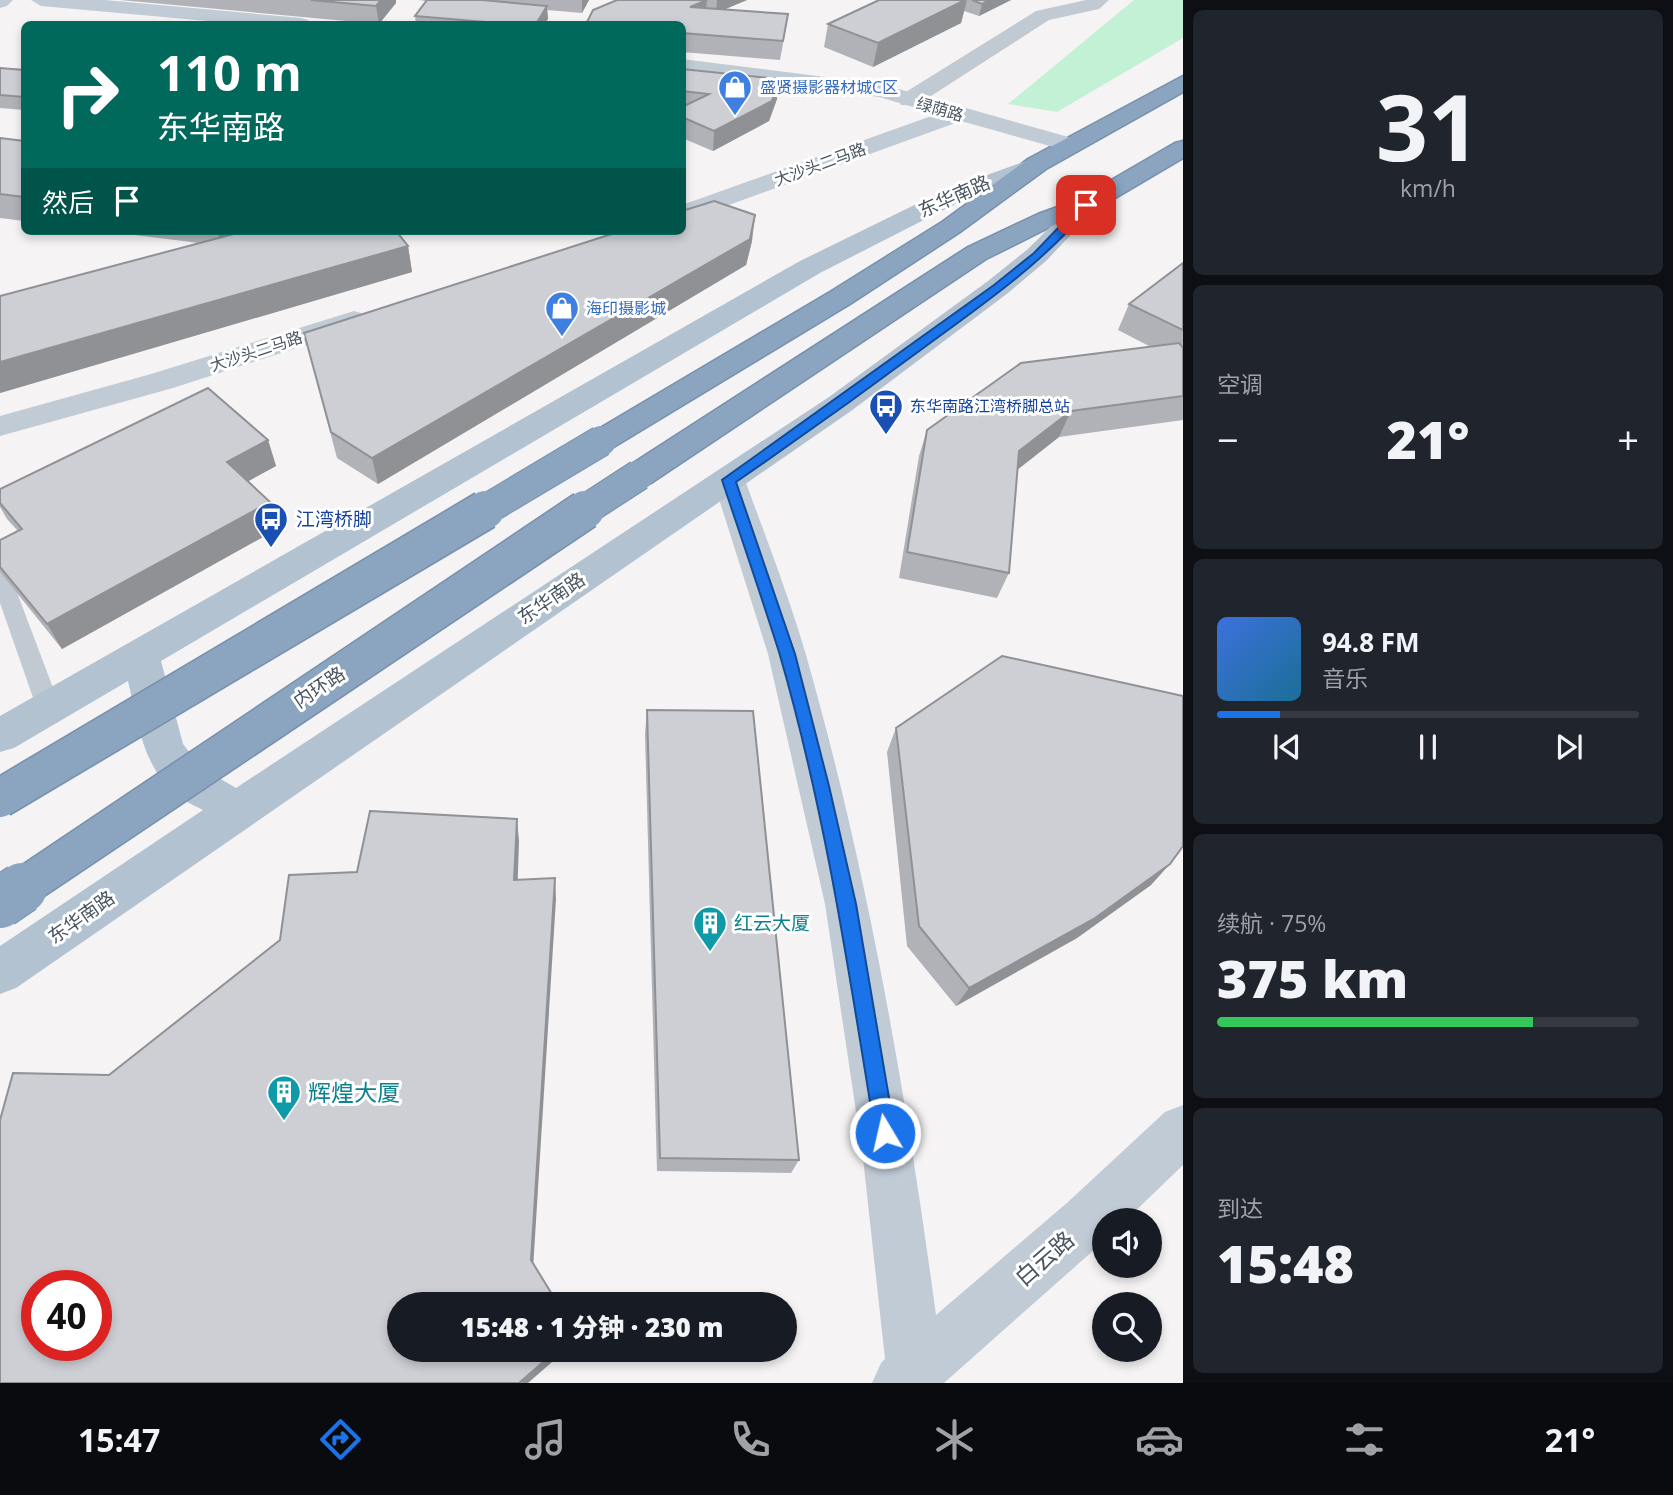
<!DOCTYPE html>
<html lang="zh">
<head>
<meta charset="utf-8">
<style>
	body { margin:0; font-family:"Open Sans","Noto Sans SC",sans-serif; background:#20242c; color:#f1f3f6; height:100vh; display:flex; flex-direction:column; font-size:26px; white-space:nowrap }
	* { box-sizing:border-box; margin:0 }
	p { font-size:23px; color:#9ea1a6 }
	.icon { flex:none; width:38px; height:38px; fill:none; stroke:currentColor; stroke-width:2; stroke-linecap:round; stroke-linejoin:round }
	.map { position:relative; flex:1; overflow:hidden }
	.sheet { display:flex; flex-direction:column; gap:10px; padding:10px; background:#0d0f14; width:490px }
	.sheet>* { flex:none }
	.hud { position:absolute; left:21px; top:21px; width:665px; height:214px; border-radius:10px; box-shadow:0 4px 10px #0003; background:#00695c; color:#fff; overflow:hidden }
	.tools { position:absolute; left:1092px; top:1208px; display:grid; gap:14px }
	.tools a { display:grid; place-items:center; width:70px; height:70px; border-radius:50%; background:#171b24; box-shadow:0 4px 10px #0003; font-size:35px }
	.speed { position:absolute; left:21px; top:1270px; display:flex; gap:14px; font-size:35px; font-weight:700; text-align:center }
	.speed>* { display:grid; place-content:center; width:91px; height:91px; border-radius:50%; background:#171b24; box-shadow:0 4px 10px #0003; line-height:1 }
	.speed .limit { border:10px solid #d22; background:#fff; color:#111 }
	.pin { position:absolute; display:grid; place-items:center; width:60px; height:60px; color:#fff; margin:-30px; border-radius:14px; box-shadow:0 4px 10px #0006 }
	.me { position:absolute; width:77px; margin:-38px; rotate:351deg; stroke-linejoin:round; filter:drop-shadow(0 0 5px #0008) }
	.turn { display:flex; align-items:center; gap:24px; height:147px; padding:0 21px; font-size:32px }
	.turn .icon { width:91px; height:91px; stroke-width:2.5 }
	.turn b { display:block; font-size:49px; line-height:60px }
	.then { display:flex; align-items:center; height:66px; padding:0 21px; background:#0003; gap:14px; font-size:26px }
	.big { font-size:52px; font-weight:800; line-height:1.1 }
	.sheet .card { flex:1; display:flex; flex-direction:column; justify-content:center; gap:10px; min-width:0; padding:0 24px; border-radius:10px; background:#20242c }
	.sheet .dial { align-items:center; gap:0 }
	.dial b { font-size:91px; line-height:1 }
	.song { display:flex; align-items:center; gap:21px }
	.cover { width:84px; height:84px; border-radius:10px; background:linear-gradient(135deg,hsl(220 70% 55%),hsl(200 70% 35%)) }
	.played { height:7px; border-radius:4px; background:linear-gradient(90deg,#1a73e8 15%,#363941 15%) }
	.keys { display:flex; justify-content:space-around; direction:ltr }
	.heat { display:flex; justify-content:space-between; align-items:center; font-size:38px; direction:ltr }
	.charge { height:10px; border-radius:5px; background:linear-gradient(90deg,#34c759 75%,#363941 0) }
	.trip { position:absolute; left:387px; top:1292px; width:410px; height:70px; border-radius:35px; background:#171b24; box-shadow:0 4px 10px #0003; font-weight:800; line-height:70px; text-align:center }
	.menu { display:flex; height:112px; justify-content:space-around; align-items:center; background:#090b0e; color:#9ea1a6 }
	.menu .icon { width:49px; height:49px }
	.menu .active { color:#1a73e8 }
	.menu b { font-size:32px; color:#f1f3f6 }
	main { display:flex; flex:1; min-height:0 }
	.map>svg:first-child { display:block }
	.green { fill:#c3f1d5 }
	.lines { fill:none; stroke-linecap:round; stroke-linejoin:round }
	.highway-casing { stroke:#7690ad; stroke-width:3 }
	.lane { fill:#c1cad2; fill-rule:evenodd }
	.street { fill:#c1cad2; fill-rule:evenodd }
	.secondary { fill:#c1cbd6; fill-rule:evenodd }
	.primary { fill:#b3c2d1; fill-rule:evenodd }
	.highway { fill:#8ba5c1; fill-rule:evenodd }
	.highway-bridge-far2-casing { stroke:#7690ad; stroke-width:32; stroke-linecap:butt }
	.highway-bridge-far1-casing { stroke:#7690ad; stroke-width:41; stroke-linecap:butt }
	.highway-bridge-casing { stroke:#7690ad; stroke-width:52; stroke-linecap:butt }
	.highway-bridge-far2 { stroke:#8ba5c1; stroke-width:30 }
	.highway-bridge-far1 { stroke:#8ba5c1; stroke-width:38 }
	.highway-bridge { stroke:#8ba5c1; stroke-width:50 }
	.wall { fill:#b0b2b7 }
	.shaded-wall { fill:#909195 }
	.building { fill:#cdcfd5; stroke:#909195; stroke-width:2; fill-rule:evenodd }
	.route { fill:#1a73e8; stroke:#114b97; stroke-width:2 }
	.labels { text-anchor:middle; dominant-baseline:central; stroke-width:6; stroke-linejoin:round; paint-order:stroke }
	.far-shop-label { font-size:16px; fill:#366cbe; stroke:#fff; text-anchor:start }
	.far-street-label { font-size:16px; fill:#4a5661; stroke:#fff }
	.far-transit-label { font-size:16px; fill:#164399; stroke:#fff; text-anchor:start }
	.street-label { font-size:19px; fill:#4a5661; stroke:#fff }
	.transit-label { font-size:19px; fill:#164399; stroke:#fff; text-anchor:start }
	.culture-label { font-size:19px; fill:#0d838f; stroke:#fff; text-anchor:start }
	.near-culture-label { font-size:23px; fill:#0d838f; stroke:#fff; text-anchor:start }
	.near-street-label { font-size:23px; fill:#4a5661; stroke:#fff }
</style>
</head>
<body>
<main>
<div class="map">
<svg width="1183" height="1383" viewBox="0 0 1183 1383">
	<rect width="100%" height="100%" fill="#f5f3f3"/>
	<polygon class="green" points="1134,0 1183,0 1183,38 1057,112 1008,104"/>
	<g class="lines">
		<g class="highway-casing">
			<g id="highway">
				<polygon points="1183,76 1183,92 1046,169 960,232 850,304 612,448 601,451 590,448 585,441 590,434 830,292 942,222 1028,159"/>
				<polygon points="1183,141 1183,158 1095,210 1056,224 986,259 651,483 639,486 627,483 623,475 627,467 968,247 1038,214 1077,200 1175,143"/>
			</g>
		</g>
		<polygon class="lane" points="0,566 7,569 10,574 61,709 57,716 49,718 41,716 37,709 0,603"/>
		<polygon class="street" points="1086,0 1109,0 1099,9 1049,20 917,105 901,105 898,100 901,95 1036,11"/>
		<g class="secondary">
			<polygon points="0,0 13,0 7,6 0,8"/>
			<polygon points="31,0 105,0 301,18 308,20 311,24 241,24 41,6"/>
			<polygon points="682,59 881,84 1079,140 1083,145 1079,150 1071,152 961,121 682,222 682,205 937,114 879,97 682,72"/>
			<polygon points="354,311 364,314 368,320 364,326 173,388 0,436 0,416 151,374"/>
			<path d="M729 469 741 472 745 480C766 538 789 596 806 655 868 872 906 1093 936 1315L1068 1202 1165 1112 1183 1105V1165L1126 1220H1104V1241L944 1383H872L881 1363 885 1359 863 1158 825 904 768 654 713 480 717 472Z"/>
		</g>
		<path class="primary" d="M1037 157 1046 159 1049 164 1046 169 961 201 820 273 161 661 183 744 202 768 236 788 829 397 988 281 1028 249 1077 200 1086 197 1095 200 1099 205 1046 261 1008 293 851 411 16 988 0 994V946L203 810C193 805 182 800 174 793 142 764 137 719 128 681L14 748 0 752V716L800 261 943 191Z"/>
		<use href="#highway" class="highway"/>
		<g class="highway-bridge-far2-casing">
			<g id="highway-bridge-far2">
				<polyline points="482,512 601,441"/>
				<polyline points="582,512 639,475"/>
			</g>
		</g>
		<g class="highway-bridge-far1-casing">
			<g id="highway-bridge-far1">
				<polyline points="0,798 485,510"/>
				<polyline points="19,890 585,510"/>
			</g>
		</g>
		<g class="highway-bridge-casing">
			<polyline id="highway-bridge" points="0,903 22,888"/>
		</g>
		<use href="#highway-bridge-far2" class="highway-bridge-far2"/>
		<use href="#highway-bridge-far1" class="highway-bridge-far1"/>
		<use href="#highway-bridge" class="highway-bridge"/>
	</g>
	<g class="wall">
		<polygon points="120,0 396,0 396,3 379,24"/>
		<polygon points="418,0 482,0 495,1 495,0 589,0 582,13 547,10 548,19 544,24 416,24 415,16 426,1"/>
		<polygon points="617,0 747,0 725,9 785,33 780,60 682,52 682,24"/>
		<polygon points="879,0 1011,0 979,16 964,11 961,23 873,67 824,47 828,24"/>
		<polygon points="0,68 24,70 24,110 0,108"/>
		<polygon points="682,69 777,99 769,121 713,151 682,138"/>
		<polygon points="0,138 24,141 24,221 0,218"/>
		<polygon points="103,231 234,231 231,235 408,246 412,272 0,393 0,296 199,243"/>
		<polygon points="752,241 746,265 378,484 337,458 304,333"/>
		<polygon points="1183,263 1183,420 1059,437 1017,470 1009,573 997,598 899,578 919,456 927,430 1151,347 1118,330 1129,304"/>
		<polygon points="268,440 276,466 248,481 279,528 62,649 0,572 0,540 18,531 7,519 0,507 0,489"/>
		<polygon points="647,710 799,1160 791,1173 657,1171 645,734"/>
		<polygon points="896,728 1151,885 1077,938 956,1006 907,946 887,752"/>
	</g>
	<g class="shaded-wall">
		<polygon points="381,0 396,0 396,3 379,24 376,6"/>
		<polygon points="582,0 589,0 582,13"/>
		<polygon points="707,0 705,18 690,7"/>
		<polygon points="717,0 747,0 716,13"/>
		<polygon points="967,0 961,23 873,67 878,43"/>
		<polygon points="989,0 1011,0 979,16 982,4"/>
		<polygon points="547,6 548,19 544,24 536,24"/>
		<polygon points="779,79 777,99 769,121 713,151 714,131"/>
		<polygon points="755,215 752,241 746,265 378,484 372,458"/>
		<polygon points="217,231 234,231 222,246"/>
		<polygon points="408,246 412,272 0,393 0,362"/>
		<polygon points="1071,411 1059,437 1008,477 1019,451"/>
		<polygon points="268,440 276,466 236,488 227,462"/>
		<polygon points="270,502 279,528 62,649 47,624"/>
		<polygon points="517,819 519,841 517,901 514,880"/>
		<polygon points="1170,864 1151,885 1077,938 956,1006 969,988"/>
		<polygon points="555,878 556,899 533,1269 531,1260"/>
		<polygon points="558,1349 567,1349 528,1383 519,1383"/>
	</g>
	<g class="building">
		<polygon points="311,0 381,0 376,6"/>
		<polygon points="427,0 482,0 547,6 536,24 509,24 415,16"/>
		<polygon points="617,0 707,0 690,7 788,14 783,41 682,33 682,24 586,24 593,10"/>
		<polygon points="879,0 965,0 878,43 828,24"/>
		<polygon points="972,0 989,0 982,4"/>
		<polygon points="0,68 24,70 24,97 0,95"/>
		<polygon points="682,69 779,79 772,101 714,131 682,117 682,107 709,94 682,91"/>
		<polygon points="0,138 24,141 24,197 0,194"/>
		<polygon points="714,201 755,215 750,239 372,458 331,432 304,333 621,231 682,231 682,211"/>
		<polygon points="245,231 396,231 408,246 0,362 0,296"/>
		<polygon points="1183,263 1183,330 1129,304"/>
		<polygon points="1179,343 1183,348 1183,396 1071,411 1019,451 1009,573 907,552 927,430 1021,363"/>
		<polygon points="208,388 268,440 227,462 270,502 47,624 0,567 0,540 22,529 0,503 0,489"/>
		<polygon points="1002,656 1183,696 1183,846 1170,864 1095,918 969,988 919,926 896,728"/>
		<polygon points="647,710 753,711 799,1160 660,1158"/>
		<path d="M370 811 517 819 514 880 555 878 531 1260 558 1304H399V1349H558L519 1383H0V1120L13 1073 109 1075 280 940 289 875 357 872ZM37 1286H96V1346H37Z"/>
	</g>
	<path class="route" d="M1082 203 1091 205C1048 258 992 298 937 338 871 387 804 435 736 482L795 654 829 786 856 904 895 1133 892 1140 885 1143 878 1140 875 1133C849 972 825 809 779 652 761 595 741 537 722 480L994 285 1034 253Z"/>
	<defs>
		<g id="shop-pin" transform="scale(1.75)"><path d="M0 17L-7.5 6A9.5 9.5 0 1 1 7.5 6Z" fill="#3f7fe0" stroke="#fff"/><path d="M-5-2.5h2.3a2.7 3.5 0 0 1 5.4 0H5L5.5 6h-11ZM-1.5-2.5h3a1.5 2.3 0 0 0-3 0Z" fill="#fff"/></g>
		<g id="bus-pin" transform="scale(1.75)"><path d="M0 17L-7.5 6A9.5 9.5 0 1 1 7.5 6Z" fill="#1a4fb4" stroke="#fff"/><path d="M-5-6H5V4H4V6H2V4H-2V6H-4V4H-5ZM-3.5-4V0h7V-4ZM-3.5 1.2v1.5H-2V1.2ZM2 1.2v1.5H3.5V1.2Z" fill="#fff"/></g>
		<g id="building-pin" transform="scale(1.75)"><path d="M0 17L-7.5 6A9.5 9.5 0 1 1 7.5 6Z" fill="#0f9aa8" stroke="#fff"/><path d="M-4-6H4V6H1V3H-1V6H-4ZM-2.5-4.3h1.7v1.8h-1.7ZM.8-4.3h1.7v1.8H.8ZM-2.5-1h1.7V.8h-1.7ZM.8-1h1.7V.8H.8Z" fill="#fff"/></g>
	</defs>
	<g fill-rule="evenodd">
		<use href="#shop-pin" x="735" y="87"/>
		<use href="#shop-pin" x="562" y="308"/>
		<use href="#bus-pin" x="886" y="406"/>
		<use href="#bus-pin" x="271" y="519"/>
		<use href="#building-pin" x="710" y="923"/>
		<use href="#building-pin" x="284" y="1092"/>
	</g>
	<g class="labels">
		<g class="far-shop-label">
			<text x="760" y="87">盛贤摄影器材城C区</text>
			<text x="586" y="308">海印摄影城</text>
		</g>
		<g class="far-street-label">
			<text transform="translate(940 109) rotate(16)">绿荫路</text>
			<text transform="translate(820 164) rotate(-20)">大沙头二马路</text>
			<text transform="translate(256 351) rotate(-18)">大沙头二马路</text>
		</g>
		<g class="far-transit-label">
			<text x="910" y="406">东华南路江湾桥脚总站</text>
		</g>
		<g class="street-label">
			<text transform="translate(954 196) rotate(-24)">东华南路</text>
			<text transform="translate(551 598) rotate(-34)">东华南路</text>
			<text transform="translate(319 687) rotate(-34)">内环路</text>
			<text transform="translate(81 917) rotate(-35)">东华南路</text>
		</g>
		<g class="transit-label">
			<text x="296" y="519">江湾桥脚</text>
		</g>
		<g class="culture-label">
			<text x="734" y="923">红云大厦</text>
		</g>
		<g class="near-culture-label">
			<text x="308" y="1092">辉煌大厦</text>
		</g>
		<g class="near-street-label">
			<text transform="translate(1044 1258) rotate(-41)">白云路</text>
		</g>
	</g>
</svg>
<div class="tools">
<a><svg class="icon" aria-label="sound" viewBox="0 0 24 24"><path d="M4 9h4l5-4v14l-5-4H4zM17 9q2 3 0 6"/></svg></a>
<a><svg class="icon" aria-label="search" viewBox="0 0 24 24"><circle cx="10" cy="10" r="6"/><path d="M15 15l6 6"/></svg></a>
</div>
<div class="speed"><div class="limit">40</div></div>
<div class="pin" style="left:1086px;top:205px;background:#d93025"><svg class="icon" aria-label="arrive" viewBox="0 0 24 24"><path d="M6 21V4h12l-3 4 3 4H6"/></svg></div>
<svg class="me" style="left:885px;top:1133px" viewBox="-20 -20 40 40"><circle r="17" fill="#1a73e8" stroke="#fff" stroke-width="3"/><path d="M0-11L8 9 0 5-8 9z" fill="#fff"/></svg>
<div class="trip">15:48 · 1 分钟 · 230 m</div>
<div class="hud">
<div class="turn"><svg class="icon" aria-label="right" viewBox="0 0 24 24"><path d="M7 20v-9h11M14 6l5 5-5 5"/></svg><div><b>110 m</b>东华南路</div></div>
<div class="then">然后<svg class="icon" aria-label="arrive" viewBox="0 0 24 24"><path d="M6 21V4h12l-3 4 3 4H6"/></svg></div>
</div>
</div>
<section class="sheet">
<div class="card dial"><b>31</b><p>km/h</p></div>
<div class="card"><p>空调</p>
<div class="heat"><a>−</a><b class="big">21°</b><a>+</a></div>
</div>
<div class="card">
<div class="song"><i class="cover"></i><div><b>94.8 FM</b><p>音乐</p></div></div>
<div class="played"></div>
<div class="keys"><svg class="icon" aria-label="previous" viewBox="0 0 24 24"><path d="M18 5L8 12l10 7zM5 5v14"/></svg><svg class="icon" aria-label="pause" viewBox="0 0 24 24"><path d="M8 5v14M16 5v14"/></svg><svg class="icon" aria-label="next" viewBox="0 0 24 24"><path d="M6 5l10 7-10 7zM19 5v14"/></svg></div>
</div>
<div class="card"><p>续航 · 75%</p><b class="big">375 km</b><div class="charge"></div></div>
<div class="card"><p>到达</p><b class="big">15:48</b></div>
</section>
</main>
<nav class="menu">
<b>15:47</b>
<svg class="icon active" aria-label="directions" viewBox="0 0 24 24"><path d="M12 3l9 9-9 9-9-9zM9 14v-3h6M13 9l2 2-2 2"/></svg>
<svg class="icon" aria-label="music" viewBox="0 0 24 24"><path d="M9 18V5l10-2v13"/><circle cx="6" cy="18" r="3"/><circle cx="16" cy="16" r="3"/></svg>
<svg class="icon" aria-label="phone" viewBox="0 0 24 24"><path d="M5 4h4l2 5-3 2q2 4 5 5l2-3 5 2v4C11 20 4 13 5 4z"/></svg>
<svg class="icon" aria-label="climate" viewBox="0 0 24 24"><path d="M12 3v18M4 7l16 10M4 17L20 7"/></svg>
<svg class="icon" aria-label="car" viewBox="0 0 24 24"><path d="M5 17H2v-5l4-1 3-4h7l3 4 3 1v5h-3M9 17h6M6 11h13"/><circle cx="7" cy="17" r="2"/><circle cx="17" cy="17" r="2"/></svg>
<svg class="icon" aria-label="filters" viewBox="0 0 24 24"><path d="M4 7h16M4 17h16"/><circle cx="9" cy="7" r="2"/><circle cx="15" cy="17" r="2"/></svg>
<b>21°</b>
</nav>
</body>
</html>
